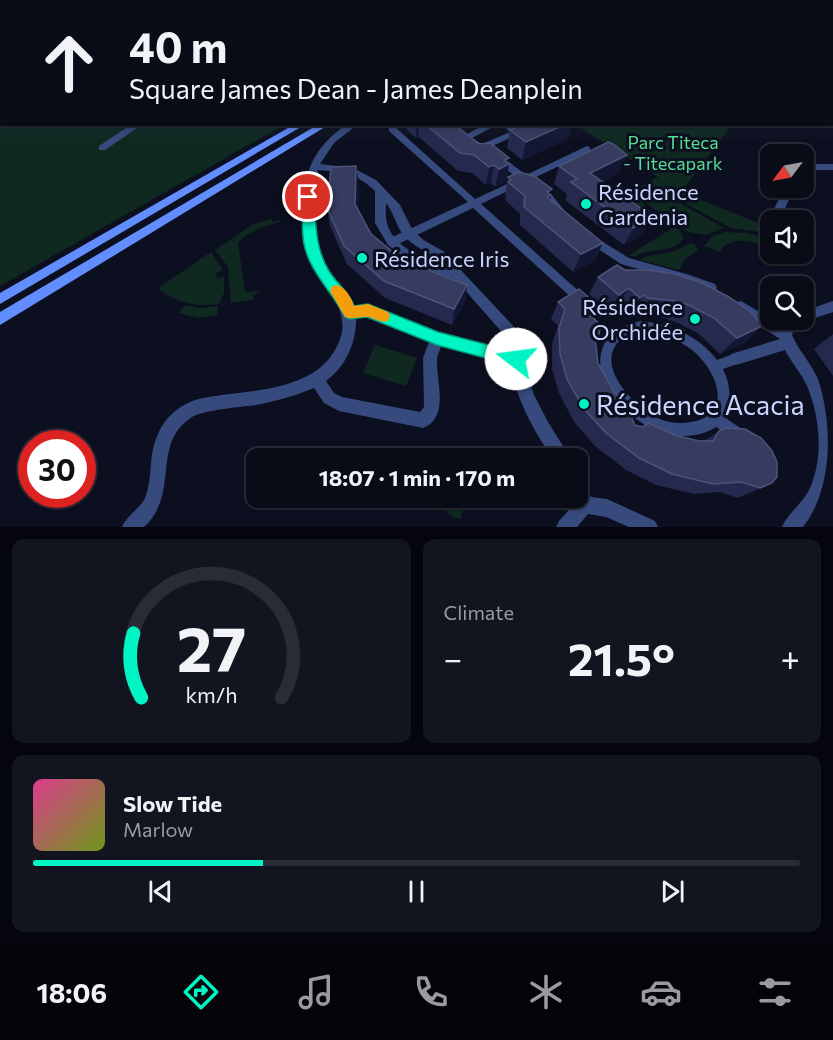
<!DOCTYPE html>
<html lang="en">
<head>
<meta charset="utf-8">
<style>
	body { margin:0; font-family:Commissioner,sans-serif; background:#121420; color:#f1f3f6; height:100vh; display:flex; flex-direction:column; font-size:22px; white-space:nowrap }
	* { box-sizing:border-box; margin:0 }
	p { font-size:20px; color:#999ba1 }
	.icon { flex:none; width:33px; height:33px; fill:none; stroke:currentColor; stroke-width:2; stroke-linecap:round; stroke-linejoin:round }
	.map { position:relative; height:527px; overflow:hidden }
	.side { display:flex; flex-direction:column; gap:12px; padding:12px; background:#05060d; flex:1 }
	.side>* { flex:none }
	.top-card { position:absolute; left:0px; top:0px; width:834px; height:126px; box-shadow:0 2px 4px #0004,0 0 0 2px #292b36; background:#090b17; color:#f1f3f6; overflow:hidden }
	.needle { width:39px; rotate:238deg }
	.tools { position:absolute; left:760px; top:144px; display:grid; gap:12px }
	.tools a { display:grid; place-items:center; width:54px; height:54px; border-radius:12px; background:#090b17; box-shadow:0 2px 4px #0004,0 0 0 2px #292b36; font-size:30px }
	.speed { position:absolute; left:18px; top:430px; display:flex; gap:12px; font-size:30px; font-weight:700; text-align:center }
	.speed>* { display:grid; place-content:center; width:78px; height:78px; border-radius:50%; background:#090b17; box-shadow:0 2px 4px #0004,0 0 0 2px #292b36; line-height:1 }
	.speed .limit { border:9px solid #d22; background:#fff; color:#111 }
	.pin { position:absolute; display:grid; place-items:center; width:51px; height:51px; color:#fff; margin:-26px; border:3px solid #fff; border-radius:50%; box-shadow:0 2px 6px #0007 }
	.me { position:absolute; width:66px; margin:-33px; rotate:285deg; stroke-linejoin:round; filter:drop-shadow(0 0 4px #0008) }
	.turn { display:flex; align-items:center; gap:21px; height:126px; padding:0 30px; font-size:27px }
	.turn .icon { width:78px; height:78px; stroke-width:2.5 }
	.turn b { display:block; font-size:42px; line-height:51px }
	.big { font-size:45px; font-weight:700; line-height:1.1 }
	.side .widget { flex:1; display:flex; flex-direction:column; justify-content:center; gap:9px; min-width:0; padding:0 21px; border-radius:12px; background:#121420 }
	.side .dial { align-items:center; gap:0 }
	.dial svg { height:156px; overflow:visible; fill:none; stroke:#292b36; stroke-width:7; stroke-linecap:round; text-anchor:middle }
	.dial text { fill:#f1f3f6; stroke:none }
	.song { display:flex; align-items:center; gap:18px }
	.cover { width:72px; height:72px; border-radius:9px; background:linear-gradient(135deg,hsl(330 70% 55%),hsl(80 70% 35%)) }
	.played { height:6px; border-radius:3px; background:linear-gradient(90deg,#01f4c3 30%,#292b36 30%) }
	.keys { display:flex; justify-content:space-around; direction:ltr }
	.heat { display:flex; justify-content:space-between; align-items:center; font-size:33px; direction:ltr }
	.side .tiles { flex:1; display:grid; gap:12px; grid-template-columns:1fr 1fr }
	.widget:last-child { grid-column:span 2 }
	.trip { position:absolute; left:246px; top:448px; width:342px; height:60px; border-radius:12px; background:#090b17; box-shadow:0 2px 4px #0004,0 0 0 2px #292b36; font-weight:700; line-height:60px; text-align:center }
	.tabs { display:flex; height:96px; justify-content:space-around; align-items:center; background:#040409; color:#999ba1 }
	.tabs .icon { width:42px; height:42px }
	.tabs .selected { color:#01f4c3 }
	.tabs b { font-size:27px; color:#f1f3f6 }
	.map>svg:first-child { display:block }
	.green { fill:#0f2920 }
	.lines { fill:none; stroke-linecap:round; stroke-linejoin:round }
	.pedestrian { fill:#374a7e; fill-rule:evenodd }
	.minor { fill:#374a7e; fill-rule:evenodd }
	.secondary { fill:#628dfe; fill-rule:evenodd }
	.wall { fill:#24294d }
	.shaded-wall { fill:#131733 }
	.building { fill:#363b60; stroke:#4d5379; stroke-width:1.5 }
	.route { fill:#01f4c3; stroke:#019f7f; stroke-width:1.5 }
	.slow { fill:#f59e0b }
	.poi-dot { fill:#01f4c3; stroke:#0c0f1f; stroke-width:2 }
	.labels { text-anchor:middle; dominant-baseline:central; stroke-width:6; stroke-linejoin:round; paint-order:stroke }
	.far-park-label { font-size:18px; fill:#57de94; stroke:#0c0f1f }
	.poi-label { font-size:22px; fill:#cad4ff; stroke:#0c0f1f; text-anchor:start }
	.near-poi-label { font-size:27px; fill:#cad4ff; stroke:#0c0f1f; text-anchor:start }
</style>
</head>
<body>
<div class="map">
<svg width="833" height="527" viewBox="0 0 833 527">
	<rect width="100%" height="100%" fill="#0c0f1f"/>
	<g class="green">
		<polygon points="0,67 2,124 284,125 0,286"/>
		<path d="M576 125H732L681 192 763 225 766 233 731 228 670 195 653 191 642 198C646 218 678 220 684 238 673 254 649 247 634 257L629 255 671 229 624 196 658 177Z"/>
		<polygon points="658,194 667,196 724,228 705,235 689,232 647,204 648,197"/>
		<path d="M272 219 273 222 280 220V222C264 226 249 231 238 243L245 292 261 291 253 296V300L231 303 228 267 215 250 253 224Z"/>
		<path d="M724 232 746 233 769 238 767 247C753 242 737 236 723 247L721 252 704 246 712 237Z"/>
		<polygon points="689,244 694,244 698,250 684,260 679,270 640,260 648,256 672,252"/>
		<path d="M211 252 223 270 216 273 217 279 224 277V293L219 304C198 307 174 303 158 288Z"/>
		<polygon points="185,305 200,308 218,306 217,315 198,318 179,313"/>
		<polygon points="375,345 417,358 406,386 363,373"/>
		<path d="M444 498H462L465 505 460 519C448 517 444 510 444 498Z"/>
	</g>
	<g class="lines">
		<g class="pedestrian">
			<polygon points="389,127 395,127 475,199 516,180 522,180 522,184 481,204 582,294 584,297 582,300 578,302 574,300 473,208 396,245 388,245 387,242 388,239 468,202 389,131"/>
			<path d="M640 321C670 324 698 335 717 360L736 353 740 355 742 359 740 363 723 369C731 386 732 400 724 417L745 431 747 436 745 441 740 443 716 427C660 463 569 381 611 334 616 328 632 324 640 321ZM641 331C659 333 676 338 692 350 713 366 736 411 696 421 684 424 671 424 660 419 636 409 593 366 620 340 624 336 635 334 641 331Z"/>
		</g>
		<g class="minor">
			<polygon points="132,124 143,124 105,150 99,150 99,146"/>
			<path d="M347 124H358L334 143 320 164 353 168 376 180 400 205 413 231 425 241 443 251 517 330 523 343 526 371 534 395 548 422 571 459H553C534 431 515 398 511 364L441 346C440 351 437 355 437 360 436 382 450 417 423 428L339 411 324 403 314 388C295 396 276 401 256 405 241 407 203 410 192 417 150 444 181 493 144 527H122C127 515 139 510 145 498 149 488 150 476 151 465 153 435 165 411 195 400 230 391 269 394 303 378 317 372 329 362 336 348 357 311 321 286 308 254 302 241 302 226 303 213 303 172 313 148 347 124ZM318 170C341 172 358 174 375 191V223L388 245 408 261 456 280 507 338 510 351 439 333 373 307 363 305 353 307C345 291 333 278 324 263 309 237 311 199 318 170ZM386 203C394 213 396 226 404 236 415 248 431 253 442 265 422 257 393 247 387 223 385 217 386 209 386 203ZM363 315 371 317 429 342 423 358 424 407 420 412 342 397 334 393 326 381C346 367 357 341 356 317Z"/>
			<polygon points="486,124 498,124 472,138 482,144 510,132 502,124 512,124 521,133 481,151 460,138"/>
			<path d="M587 146 590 147V151L532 179 552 195 564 210 565 213 564 216C553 218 551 206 544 199 528 183 507 173 492 157L494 155H500L526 175Z"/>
			<rect x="804" y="164" width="29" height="6"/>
			<polygon points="784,188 794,188 780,220 771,220 771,223 769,220"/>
			<polygon points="590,234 629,258 690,275 715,284 717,288 715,292 711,293 687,283 621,264 586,241 584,238"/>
			<path d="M741 301 782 325 787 320H804V311L833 301V312C820 317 796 321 792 335 799 351 811 363 818 379 833 425 833 489 803 527H782C788 513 802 504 809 490 824 459 820 416 807 386 801 373 791 362 785 350L736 365 731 364 729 359 731 354 780 339 736 310 735 306 736 302Z"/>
			<polygon points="578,477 584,479 591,497 607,499 655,521 658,527 629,527 606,517 588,514 577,527 556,527 559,521 575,503 574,498 578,498"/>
		</g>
		<g class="secondary">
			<polygon points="295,124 306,124 0,304 0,293"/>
			<polygon points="319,124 330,124 0,325 0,312"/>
		</g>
	</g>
	<g class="wall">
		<polygon points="407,124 454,124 479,144 509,158 508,163 509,164 506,182 495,187 491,183 486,185 472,173 458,171 419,137 416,138 407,130"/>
		<polygon points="521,124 573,124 568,139 522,160 507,148 510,130 522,125"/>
		<polygon points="627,155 619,173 602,182 652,216 642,234 624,245 565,200 567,194 554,184 559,166"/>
		<polygon points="508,177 550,194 551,195 550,200 603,243 594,261 573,272 520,225 520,214 505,200 506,196 505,195"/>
		<polygon points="359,184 358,209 371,234 403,260 467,285 465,302 452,325 385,298 347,264 330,226 327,208"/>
		<polygon points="625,270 762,326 744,343 720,354 699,334 678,323 664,318 636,315 633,312 629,315 618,305 609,312 589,294 598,277"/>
		<polygon points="558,302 594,319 598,338 595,343 598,363 614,392 635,425 699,441 704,441 719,431 772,483 738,498 720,492 694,494 656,485 626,470 595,446 574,422 559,393 552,369 552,344 558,326 551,319"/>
		<polygon points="833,334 833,376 814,349"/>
	</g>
	<g class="shaded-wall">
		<polygon points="416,124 419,124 419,137 416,138"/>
		<polygon points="566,124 573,124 568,139 522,160 526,142"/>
		<polygon points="627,155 619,173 584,192 590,173"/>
		<polygon points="509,158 508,165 509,164 506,182 495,187 499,169 504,160"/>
		<polygon points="494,165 491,183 486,185 489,167"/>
		<polygon points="356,166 359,184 358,222 355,204"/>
		<polygon points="552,189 550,196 551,195 546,213 547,192"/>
		<polygon points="652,216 642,234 624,245 633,228"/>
		<polygon points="603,243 594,261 573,272 581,254"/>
		<polygon points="467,285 465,302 452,325 454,309"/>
		<polygon points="629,288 618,305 609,312 619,295"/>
		<polygon points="644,295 633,312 629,315 640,298"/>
		<polygon points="600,307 591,324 591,316"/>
		<polygon points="762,326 744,343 720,354 737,338"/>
		<polygon points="772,483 750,494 738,498 760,488"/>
	</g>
	<g class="building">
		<polygon points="425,124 454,124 479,144 490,143 509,158 504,160 509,164 499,169 494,165 489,167 474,155 460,153"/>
		<polygon points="524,124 566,124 526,142 510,130"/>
		<polygon points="608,142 613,144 627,155 590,173 652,216 633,228 571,182 577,179 559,166"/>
		<polygon points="356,166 355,204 371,234 403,260 467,285 454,309 384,281 344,246 327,208 331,167"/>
		<polygon points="519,172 534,176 552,189 547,192 551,195 547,197 603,243 581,254 524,207 525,196 508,182 511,180 508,177"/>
		<polygon points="617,265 625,270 647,270 675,274 700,282 729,297 752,313 762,326 737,338 714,318 691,306 677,301 647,298 644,295 640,298 629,288 619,295 598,277"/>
		<polygon points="579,289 600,307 591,316 601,325 598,338 595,337 598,363 614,392 634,412 632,419 635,425 642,427 649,423 674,435 699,441 713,441 719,431 726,428 745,429 761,438 772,451 777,462 777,477 772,483 760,488 741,482 713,484 672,474 639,458 606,433 584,409 567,379 560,354 559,328 565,309 558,302"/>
	</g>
	<linearGradient id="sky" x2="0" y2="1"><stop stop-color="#070811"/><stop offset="0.48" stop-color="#2e374d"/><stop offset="1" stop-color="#2e374d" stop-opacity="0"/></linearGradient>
	<rect width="833" height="141" fill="url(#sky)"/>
	<path class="route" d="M308 193 314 197C316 224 315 248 329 271 337 284 349 292 354 306L368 304 438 332 516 352 522 354 524 359 522 364 516 366 437 345 367 317 350 319 345 317C333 293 309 271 304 244 301 229 303 212 302 197Z"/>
	<path class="slow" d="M337 285C346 288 351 297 354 306L368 304 388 312 390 316 388 321C380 323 377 319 369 317 361 316 353 320 345 317L330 291 332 286Z"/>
	<g class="poi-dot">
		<circle cx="586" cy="204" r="6"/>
		<circle cx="362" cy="258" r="6"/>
		<circle cx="695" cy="319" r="6"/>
		<circle cx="584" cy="404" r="6"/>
	</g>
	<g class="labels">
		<g class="far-park-label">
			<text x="673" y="142">Parc Titeca<tspan x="673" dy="21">- Titecapark</tspan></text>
		</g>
		<g class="poi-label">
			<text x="598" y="191">Résidence<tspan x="598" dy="25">Gardenia</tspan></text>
			<text x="374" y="258">Résidence Iris</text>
			<text x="683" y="306" text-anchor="end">Résidence<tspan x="683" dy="25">Orchidée</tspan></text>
		</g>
		<g class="near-poi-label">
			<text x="596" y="404">Résidence Acacia</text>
		</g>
	</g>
</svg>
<div class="tools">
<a><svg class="needle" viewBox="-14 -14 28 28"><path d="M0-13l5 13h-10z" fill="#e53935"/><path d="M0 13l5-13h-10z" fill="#999ba1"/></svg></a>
<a><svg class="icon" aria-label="sound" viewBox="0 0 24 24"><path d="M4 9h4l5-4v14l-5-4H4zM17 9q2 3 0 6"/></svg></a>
<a><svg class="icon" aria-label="search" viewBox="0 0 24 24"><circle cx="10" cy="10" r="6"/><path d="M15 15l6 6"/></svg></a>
</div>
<div class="speed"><div class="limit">30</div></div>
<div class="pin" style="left:308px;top:197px;background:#d93025"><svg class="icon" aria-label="arrive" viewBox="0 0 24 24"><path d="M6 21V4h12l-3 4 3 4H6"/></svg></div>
<svg class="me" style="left:516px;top:359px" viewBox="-20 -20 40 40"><circle r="19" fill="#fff"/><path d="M0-13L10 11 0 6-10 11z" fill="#01f4c3"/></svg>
<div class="trip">18:07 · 1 min · 170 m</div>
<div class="top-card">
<div class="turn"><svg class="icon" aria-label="ahead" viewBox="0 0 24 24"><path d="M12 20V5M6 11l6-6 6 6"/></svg><div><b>40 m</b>Square James Dean - James Deanplein</div></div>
</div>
</div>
<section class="side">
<div class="tiles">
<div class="widget dial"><svg viewBox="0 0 100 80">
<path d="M14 69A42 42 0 1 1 86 69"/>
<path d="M14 69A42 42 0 0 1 10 36" stroke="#01f4c3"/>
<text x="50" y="56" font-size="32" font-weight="700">27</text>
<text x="50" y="72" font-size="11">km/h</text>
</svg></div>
<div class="widget"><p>Climate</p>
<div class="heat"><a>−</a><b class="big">21.5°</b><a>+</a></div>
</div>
<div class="widget">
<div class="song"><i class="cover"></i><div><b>Slow Tide</b><p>Marlow</p></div></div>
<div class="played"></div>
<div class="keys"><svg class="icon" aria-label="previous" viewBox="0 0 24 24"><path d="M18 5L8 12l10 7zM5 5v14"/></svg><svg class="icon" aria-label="pause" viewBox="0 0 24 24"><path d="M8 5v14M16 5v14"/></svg><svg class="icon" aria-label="next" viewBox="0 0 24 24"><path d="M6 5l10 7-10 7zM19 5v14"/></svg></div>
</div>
</div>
</section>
<nav class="tabs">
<b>18:06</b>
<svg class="icon selected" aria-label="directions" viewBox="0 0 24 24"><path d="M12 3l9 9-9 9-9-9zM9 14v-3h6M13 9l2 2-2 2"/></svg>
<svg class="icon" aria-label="music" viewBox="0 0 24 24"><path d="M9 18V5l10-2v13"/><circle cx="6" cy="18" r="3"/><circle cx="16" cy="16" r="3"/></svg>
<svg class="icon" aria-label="phone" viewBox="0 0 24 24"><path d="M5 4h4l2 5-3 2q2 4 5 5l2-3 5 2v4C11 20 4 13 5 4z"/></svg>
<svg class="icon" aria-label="climate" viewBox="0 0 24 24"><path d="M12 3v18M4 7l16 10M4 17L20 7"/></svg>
<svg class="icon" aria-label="car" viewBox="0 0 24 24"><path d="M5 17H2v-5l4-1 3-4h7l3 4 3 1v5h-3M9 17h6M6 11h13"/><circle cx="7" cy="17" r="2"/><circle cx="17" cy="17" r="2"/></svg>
<svg class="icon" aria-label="filters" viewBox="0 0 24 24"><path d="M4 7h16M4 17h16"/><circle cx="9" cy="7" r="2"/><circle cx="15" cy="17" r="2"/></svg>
</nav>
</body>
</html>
